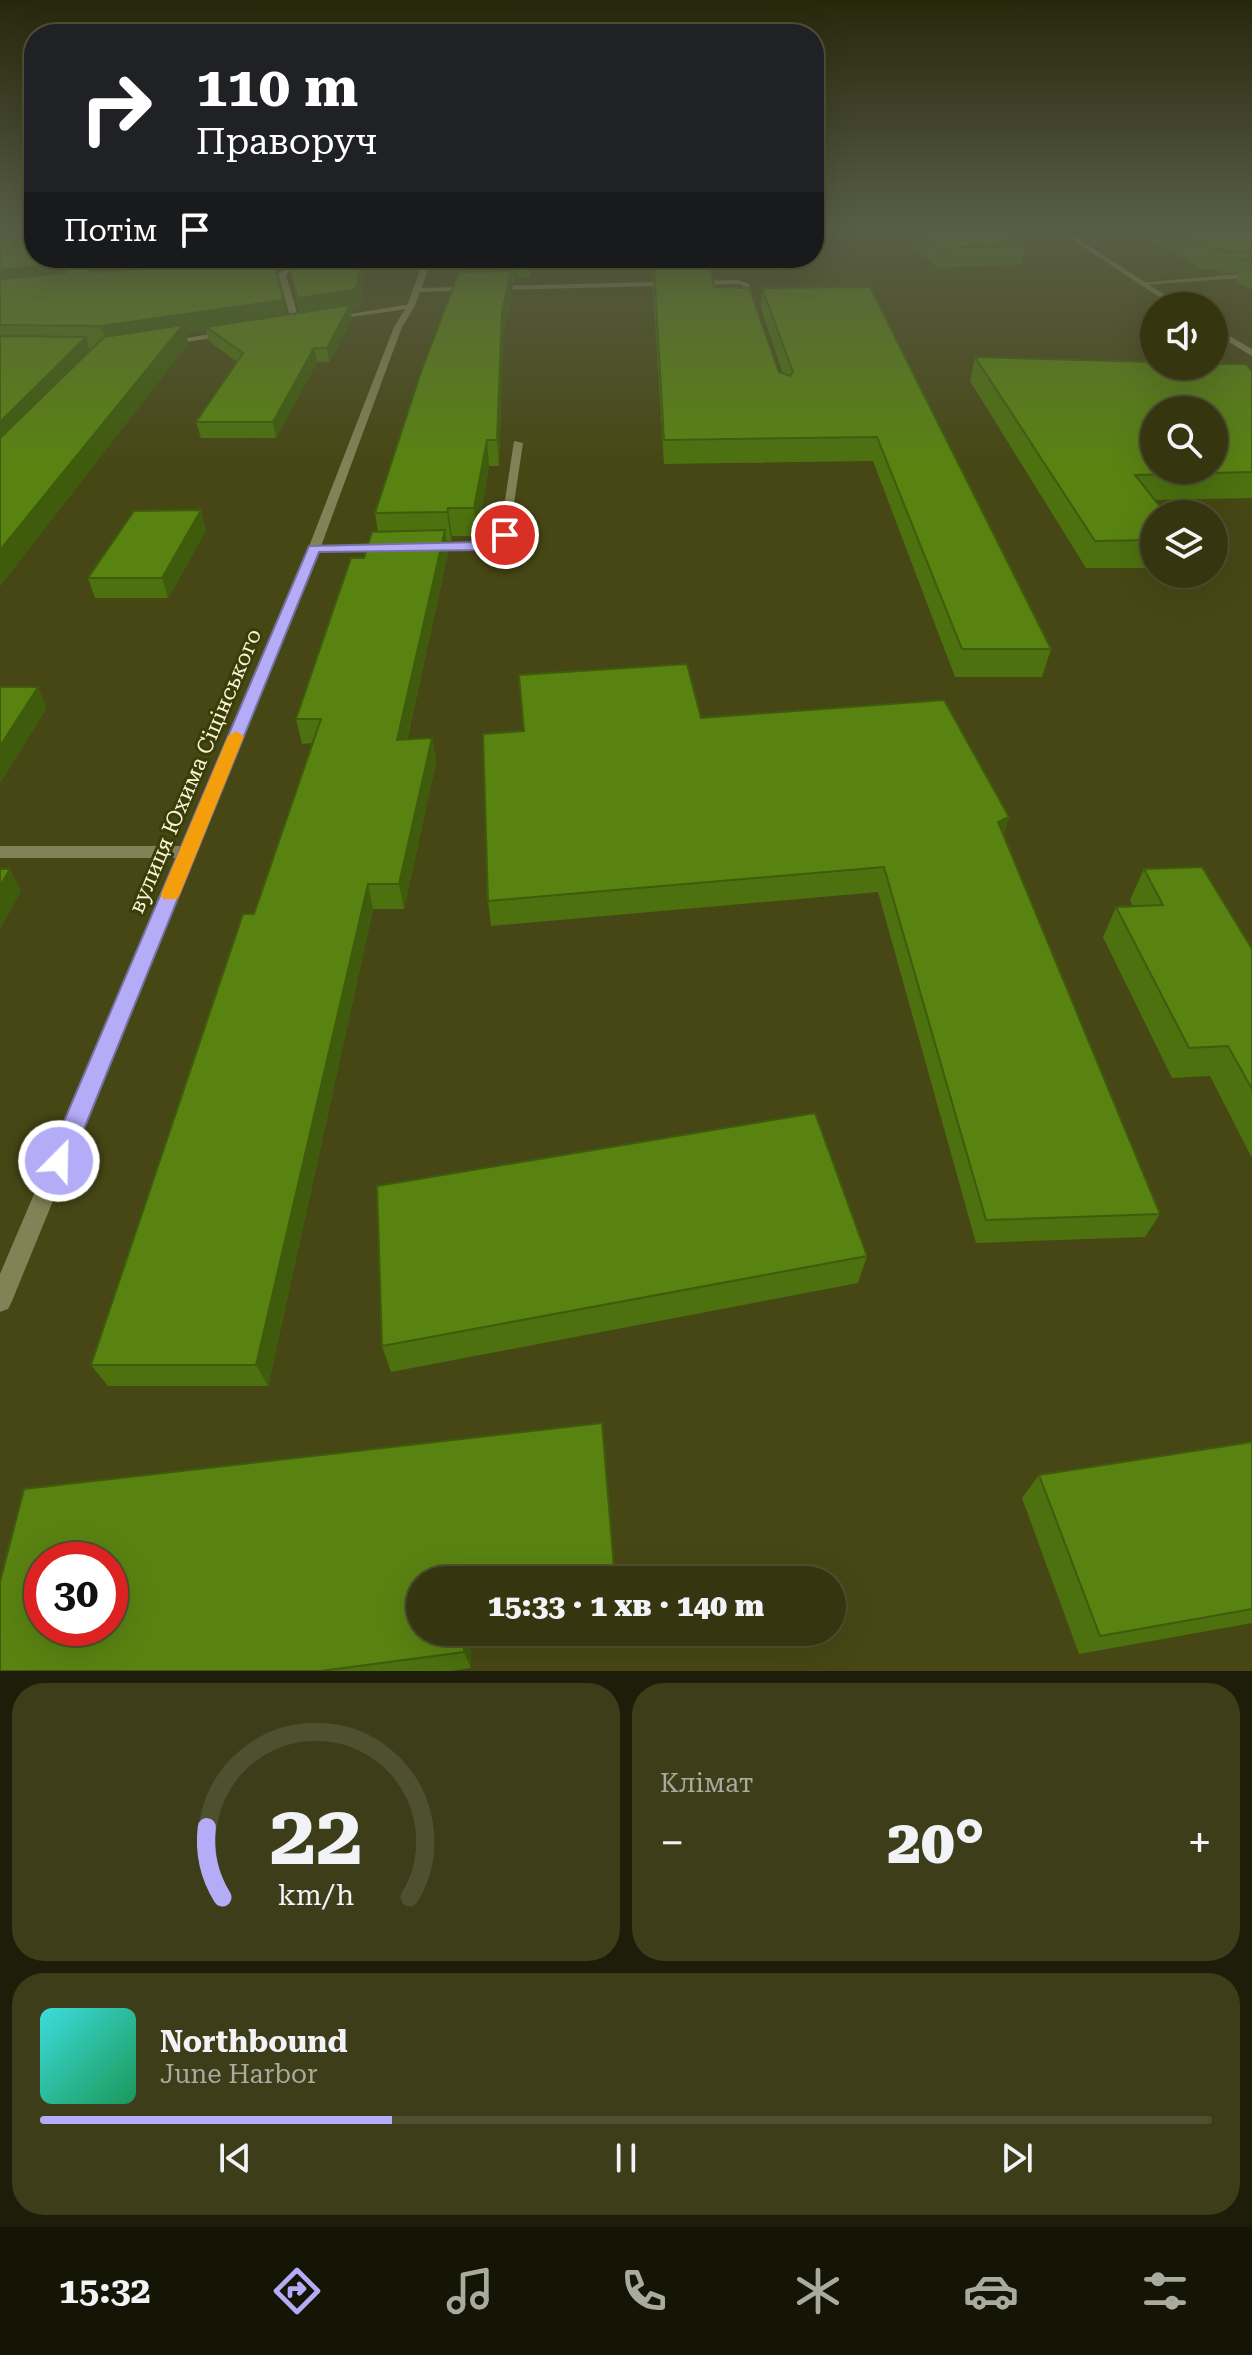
<!DOCTYPE html>
<html lang="uk">
<head>
<meta charset="utf-8">
<style>
	body { margin:0; font-family:"Roboto Serif",serif; background:#3d3d19; color:#f1f3f6; height:100vh; display:flex; flex-direction:column; font-size:30px; white-space:nowrap }
	* { box-sizing:border-box; margin:0 }
	p { font-size:26px; color:#aaab9f }
	.icon { flex:none; width:44px; height:44px; fill:none; stroke:currentColor; stroke-width:2; stroke-linecap:round; stroke-linejoin:round }
	.map { position:relative; height:1671px; overflow:hidden }
	.panel { display:flex; flex-direction:column; gap:12px; padding:12px; background:#1d1d09; flex:1 }
	.panel>* { flex:none }
	.top-card { position:absolute; left:24px; top:24px; width:800px; height:244px; border-radius:32px; box-shadow:0 8px 32px #0002,0 0 0 2px #4f5030; background:#202124; color:#fff; overflow:hidden }
	.controls { position:absolute; left:1140px; top:292px; display:grid; gap:16px }
	.controls a { display:grid; place-items:center; width:88px; height:88px; border-radius:50%; background:#353510; box-shadow:0 8px 32px #0002,0 0 0 2px #4f5030; font-size:40px }
	.speed { position:absolute; left:24px; top:1542px; display:flex; gap:16px; font-size:40px; font-weight:700; text-align:center }
	.speed>* { display:grid; place-content:center; width:104px; height:104px; border-radius:50%; background:#353510; box-shadow:0 8px 32px #0002,0 0 0 2px #4f5030; line-height:1 }
	.speed .limit { border:12px solid #d22; background:#fff; color:#111 }
	.pin { position:absolute; display:grid; place-items:center; width:68px; height:68px; color:#fff; margin:-34px; border:4px solid #fff; border-radius:50%; box-shadow:0 2px 8px #0007 }
	.me { position:absolute; width:88px; margin:-44px; rotate:23deg; stroke-linejoin:round; filter:drop-shadow(0 0 6px #0008) }
	.turn { display:flex; align-items:center; gap:28px; height:168px; padding:0 40px; font-size:36px }
	.turn .icon { width:104px; height:104px; stroke-width:2.5 }
	.turn b { display:block; font-size:56px; line-height:68px }
	.then { display:flex; align-items:center; height:76px; padding:0 40px; background:#0003; gap:16px; font-size:30px }
	.big { font-size:60px; font-weight:800; line-height:1.1 }
	.panel .tile { flex:1; display:flex; flex-direction:column; justify-content:center; gap:12px; min-width:0; padding:0 28px; border-radius:32px; background:#3d3d19 }
	.panel .dial { align-items:center; gap:0 }
	.dial svg { height:208px; overflow:visible; fill:none; stroke:#4f5030; stroke-width:7; stroke-linecap:round; text-anchor:middle }
	.dial text { fill:#f1f3f6; stroke:none }
	.song { display:flex; align-items:center; gap:24px }
	.cover { width:96px; height:96px; border-radius:12px; background:linear-gradient(135deg,hsl(180 70% 55%),hsl(150 70% 35%)) }
	.played { height:8px; border-radius:4px; background:linear-gradient(90deg,#b5acf8 30%,#4f5030 30%) }
	.keys { display:flex; justify-content:space-around; direction:ltr }
	.heat { display:flex; justify-content:space-between; align-items:center; font-size:44px; direction:ltr }
	.panel .tiles { flex:1; display:grid; gap:12px; grid-template-columns:1fr 1fr }
	.tile:last-child { grid-column:span 2 }
	.trip { position:absolute; left:406px; top:1566px; width:440px; height:80px; border-radius:40px; background:#353510; box-shadow:0 8px 32px #0002,0 0 0 2px #4f5030; font-weight:800; line-height:80px; text-align:center }
	.tabs { display:flex; height:128px; justify-content:space-around; align-items:center; background:#151506; color:#aaab9f }
	.tabs .icon { width:56px; height:56px }
	.tabs .selected { color:#b5acf8 }
	.tabs b { font-size:36px; color:#f1f3f6 }
	.map>svg:first-child { display:block }
	.lines { fill:none; stroke-linecap:round; stroke-linejoin:round }
	.lane { fill:#818255; fill-rule:evenodd }
	.street { fill:#818255; fill-rule:evenodd }
	.wall { fill:#4d710f; fill-rule:evenodd }
	.shaded-wall { fill:#3e5c0c }
	.building { fill:#598311; stroke:#3e5c0c; stroke-width:2; fill-rule:evenodd }
	.route { fill:#b5acf8; stroke:#7670a1; stroke-width:2 }
	.slow { fill:#f59e0b }
	.labels { text-anchor:middle; dominant-baseline:central; stroke-width:6; stroke-linejoin:round; paint-order:stroke }
	.street-label { font-size:22px; fill:#f4f5d4; stroke:#3c3c08 }
</style>
</head>
<body>
<div class="map">
<svg width="1252" height="1671" viewBox="0 0 1252 1671">
	<rect width="100%" height="100%" fill="#474715"/>
	<g class="lines">
		<g class="lane">
			<polygon points="299,258 308,258 286,275 299,320 311,322 296,325 292,323 278,274"/>
			<polygon points="1252,273 1252,277 1143,285 1139,283"/>
			<polygon points="738,280 749,284 757,310 751,310 742,285 738,284 417,292 413,290 417,288"/>
			<polygon points="411,304 414,308 330,320 326,318"/>
			<polygon points="228,331 231,335 167,345 163,342"/>
			<polygon points="514,441 523,443 509,537 481,549 423,549 423,545 427,544 479,543 500,533"/>
			<polygon points="388,544 392,545 392,549 314,552 308,549 314,546"/>
		</g>
		<g class="street">
			<polygon points="1056,229 1063,229 1182,306 1173,306"/>
			<polygon points="424,258 432,258 415,306 402,327 320,549 12,1301 8,1309 0,1312 0,1274 177,858 0,858 0,846 182,846 308,549 394,327 407,306"/>
			<polygon points="1214,327 1252,349 1252,356 1214,333"/>
		</g>
	</g>
	<g class="wall">
		<polygon points="894,229 1006,229 1026,244 1022,264 938,268"/>
		<polygon points="1132,229 1252,229 1252,290 1236,281 1239,272 1221,273 1215,269 1204,270"/>
		<path d="M0 237 34 258H366L361 302 357 309 350 310 352 319 329 362H317L276 438H201L196 422 237 362 209 341 206 330 186 333 188 344 0 586ZM287 263 300 312 286 314 275 269H279Z"/>
		<polygon points="468,258 536,258 530,277 516,277 515,283 512,283 513,293 503,336 499,466 489,466 477,536 452,536 451,541 447,541 448,553 407,740 432,738 436,762 404,909 373,909 268,1386 108,1386 91,1365 254,914 313,743 302,744 296,719 364,558 378,532 375,513"/>
		<polygon points="651,258 707,258 708,268 714,287 779,372 783,374 761,309 762,288 1051,649 1042,677 955,677 873,461 664,464"/>
		<polygon points="975,357 1252,371 1252,498 1155,500 1154,568 1086,568 970,381"/>
		<polygon points="206,530 168,598 95,598 88,578"/>
		<polygon points="701,718 1009,817 1003,836 1160,1214 1145,1237 976,1243 878,892 491,926 488,901"/>
		<polygon points="1144,869 1252,949 1252,1158 1210,1076 1172,1078 1103,937 1116,907 1133,906 1130,900"/>
		<polygon points="867,1256 858,1283 391,1372 382,1346"/>
		<polygon points="1252,1442 1252,1623 1079,1654 1022,1498 1039,1475"/>
		<polygon points="420,1580 420,1632 471,1632 471,1668 450,1671 0,1671"/>
	</g>
	<g class="shaded-wall">
		<polygon points="184,258 295,258 279,269 94,282 86,268 88,264"/>
		<polygon points="361,258 366,258 361,302 357,309 350,310 352,319 329,362 327,348 301,317 298,298"/>
		<polygon points="531,258 536,258 530,277 530,262"/>
		<polygon points="515,262 516,277 515,283 514,267"/>
		<polygon points="69,264 75,282 0,288 0,270"/>
		<polygon points="511,271 513,293 503,336 499,466 497,440 502,312"/>
		<polygon points="284,300 287,319 206,327 206,330 186,333 188,344 0,586 0,550 107,345 101,326"/>
		<polygon points="86,337 92,357 0,452 0,422"/>
		<polygon points="314,348 317,362 276,438 273,422"/>
		<polygon points="487,440 489,466 477,536 474,508"/>
		<polygon points="448,508 452,536 451,541 447,512"/>
		<polygon points="201,510 206,530 168,598 162,578"/>
		<polygon points="445,530 448,553 401,765 397,740"/>
		<polygon points="38,687 47,708 0,784 0,746"/>
		<polygon points="432,738 436,762 404,909 399,884"/>
		<polygon points="1009,817 1001,842 998,822"/>
		<polygon points="10,869 21,891 0,930 0,886"/>
		<polygon points="368,884 373,909 268,1386 256,1365"/>
		<polygon points="464,1632 471,1632 471,1668 464,1652"/>
	</g>
	<g class="building">
		<polygon points="9,229 34,229 34,258 184,258 88,264 86,268 93,272 273,262 284,300 101,326 0,325 0,279 65,273 69,264 0,270 0,237"/>
		<polygon points="919,229 1006,229 1026,244 941,248"/>
		<polygon points="1173,229 1252,229 1252,251 1228,252 1222,249 1211,249"/>
		<polygon points="287,258 361,258 358,284 354,290 298,298 286,259"/>
		<polygon points="468,258 531,258 530,262 515,262 514,267 464,269"/>
		<polygon points="653,258 707,258 708,263 653,264"/>
		<polygon points="1243,260 1252,260 1252,265"/>
		<polygon points="710,268 714,287 749,288 779,372 790,376 793,372 762,288 870,287 1051,649 962,649 877,437 664,440 654,269"/>
		<polygon points="511,271 502,312 497,440 487,440 474,508 448,508 447,512 375,513 421,372 459,272"/>
		<polygon points="350,305 327,348 314,348 273,422 196,422 243,353 206,327"/>
		<polygon points="183,325 0,550 0,438 104,337"/>
		<polygon points="0,336 86,337 0,422"/>
		<path d="M975 357 1154 362V366H1214V364H1246L1252 371V472L1135 475 1166 514H1154V540L1095 541ZM1154 410H1214V470H1154Z"/>
		<polygon points="201,510 162,578 88,578 134,511"/>
		<polygon points="445,530 397,740 432,738 399,884 368,884 256,1365 91,1365 243,914 254,914 321,719 296,719 351,558 364,558 372,532"/>
		<polygon points="687,664 701,718 944,700 1009,817 998,822 1160,1214 986,1220 884,867 488,901 483,734 524,731 519,675"/>
		<polygon points="0,687 38,687 0,746"/>
		<polygon points="1202,867 1252,949 1252,1089 1228,1046 1189,1048 1116,907 1163,905 1144,869"/>
		<polygon points="0,869 10,869 0,886"/>
		<polygon points="815,1113 867,1256 382,1346 377,1186"/>
		<path d="M602 1423 615 1580H420V1632H464V1652L321 1671H0V1582L24 1489ZM42 1560H110V1628H42Z"/>
		<polygon points="1252,1442 1252,1609 1100,1636 1039,1475"/>
	</g>
	<linearGradient id="sky" x2="0" y2="1"><stop stop-color="#27270c"/><stop offset="0.49" stop-color="#585e46"/><stop offset="1" stop-color="#585e46" stop-opacity="0"/></linearGradient>
	<rect width="1252" height="463" fill="url(#sky)"/>
	<polygon class="route" points="505,531 512,535 510,538 481,550 319,552 71,1161 67,1168 59,1171 50,1168 47,1161 309,546 479,542"/>
	<polygon class="slow" points="236,731 244,736 180,894 177,899 163,899 161,894 228,736"/>
	<g class="labels">
		<g class="street-label">
			<text transform="translate(195 771) rotate(-67)">вулиця Юхима Сіцінського</text>
		</g>
	</g>
</svg>
<div class="controls">
<a><svg class="icon" aria-label="sound" viewBox="0 0 24 24"><path d="M4 9h4l5-4v14l-5-4H4zM17 9q2 3 0 6"/></svg></a>
<a><svg class="icon" aria-label="search" viewBox="0 0 24 24"><circle cx="10" cy="10" r="6"/><path d="M15 15l6 6"/></svg></a>
<a><svg class="icon" aria-label="layers" viewBox="0 0 24 24"><path d="M12 4l9 5-9 5-9-5zM3 14l9 5 9-5"/></svg></a>
</div>
<div class="speed"><div class="limit">30</div></div>
<div class="pin" style="left:505px;top:535px;background:#d93025"><svg class="icon" aria-label="arrive" viewBox="0 0 24 24"><path d="M6 21V4h12l-3 4 3 4H6"/></svg></div>
<svg class="me" style="left:59px;top:1161px" viewBox="-20 -20 40 40"><circle r="17" fill="#b5acf8" stroke="#fff" stroke-width="3"/><path d="M0-11L8 9 0 5-8 9z" fill="#fff"/></svg>
<div class="trip">15:33 · 1 хв · 140 m</div>
<div class="top-card">
<div class="turn"><svg class="icon" aria-label="right" viewBox="0 0 24 24"><path d="M7 20v-9h11M14 6l5 5-5 5"/></svg><div><b>110 m</b>Праворуч</div></div>
<div class="then">Потім<svg class="icon" aria-label="arrive" viewBox="0 0 24 24"><path d="M6 21V4h12l-3 4 3 4H6"/></svg></div>
</div>
</div>
<section class="panel">
<div class="tiles">
<div class="tile dial"><svg viewBox="0 0 100 80">
<path d="M14 69A42 42 0 1 1 86 69"/>
<path d="M14 69A42 42 0 0 1 8 42" stroke="#b5acf8"/>
<text x="50" y="56" font-size="32" font-weight="700">22</text>
<text x="50" y="72" font-size="11">km/h</text>
</svg></div>
<div class="tile"><p>Клімат</p>
<div class="heat"><a>−</a><b class="big">20°</b><a>+</a></div>
</div>
<div class="tile">
<div class="song"><i class="cover"></i><div><b>Northbound</b><p>June Harbor</p></div></div>
<div class="played"></div>
<div class="keys"><svg class="icon" aria-label="previous" viewBox="0 0 24 24"><path d="M18 5L8 12l10 7zM5 5v14"/></svg><svg class="icon" aria-label="pause" viewBox="0 0 24 24"><path d="M8 5v14M16 5v14"/></svg><svg class="icon" aria-label="next" viewBox="0 0 24 24"><path d="M6 5l10 7-10 7zM19 5v14"/></svg></div>
</div>
</div>
</section>
<nav class="tabs">
<b>15:32</b>
<svg class="icon selected" aria-label="directions" viewBox="0 0 24 24"><path d="M12 3l9 9-9 9-9-9zM9 14v-3h6M13 9l2 2-2 2"/></svg>
<svg class="icon" aria-label="music" viewBox="0 0 24 24"><path d="M9 18V5l10-2v13"/><circle cx="6" cy="18" r="3"/><circle cx="16" cy="16" r="3"/></svg>
<svg class="icon" aria-label="phone" viewBox="0 0 24 24"><path d="M5 4h4l2 5-3 2q2 4 5 5l2-3 5 2v4C11 20 4 13 5 4z"/></svg>
<svg class="icon" aria-label="climate" viewBox="0 0 24 24"><path d="M12 3v18M4 7l16 10M4 17L20 7"/></svg>
<svg class="icon" aria-label="car" viewBox="0 0 24 24"><path d="M5 17H2v-5l4-1 3-4h7l3 4 3 1v5h-3M9 17h6M6 11h13"/><circle cx="7" cy="17" r="2"/><circle cx="17" cy="17" r="2"/></svg>
<svg class="icon" aria-label="filters" viewBox="0 0 24 24"><path d="M4 7h16M4 17h16"/><circle cx="9" cy="7" r="2"/><circle cx="15" cy="17" r="2"/></svg>
</nav>
</body>
</html>
